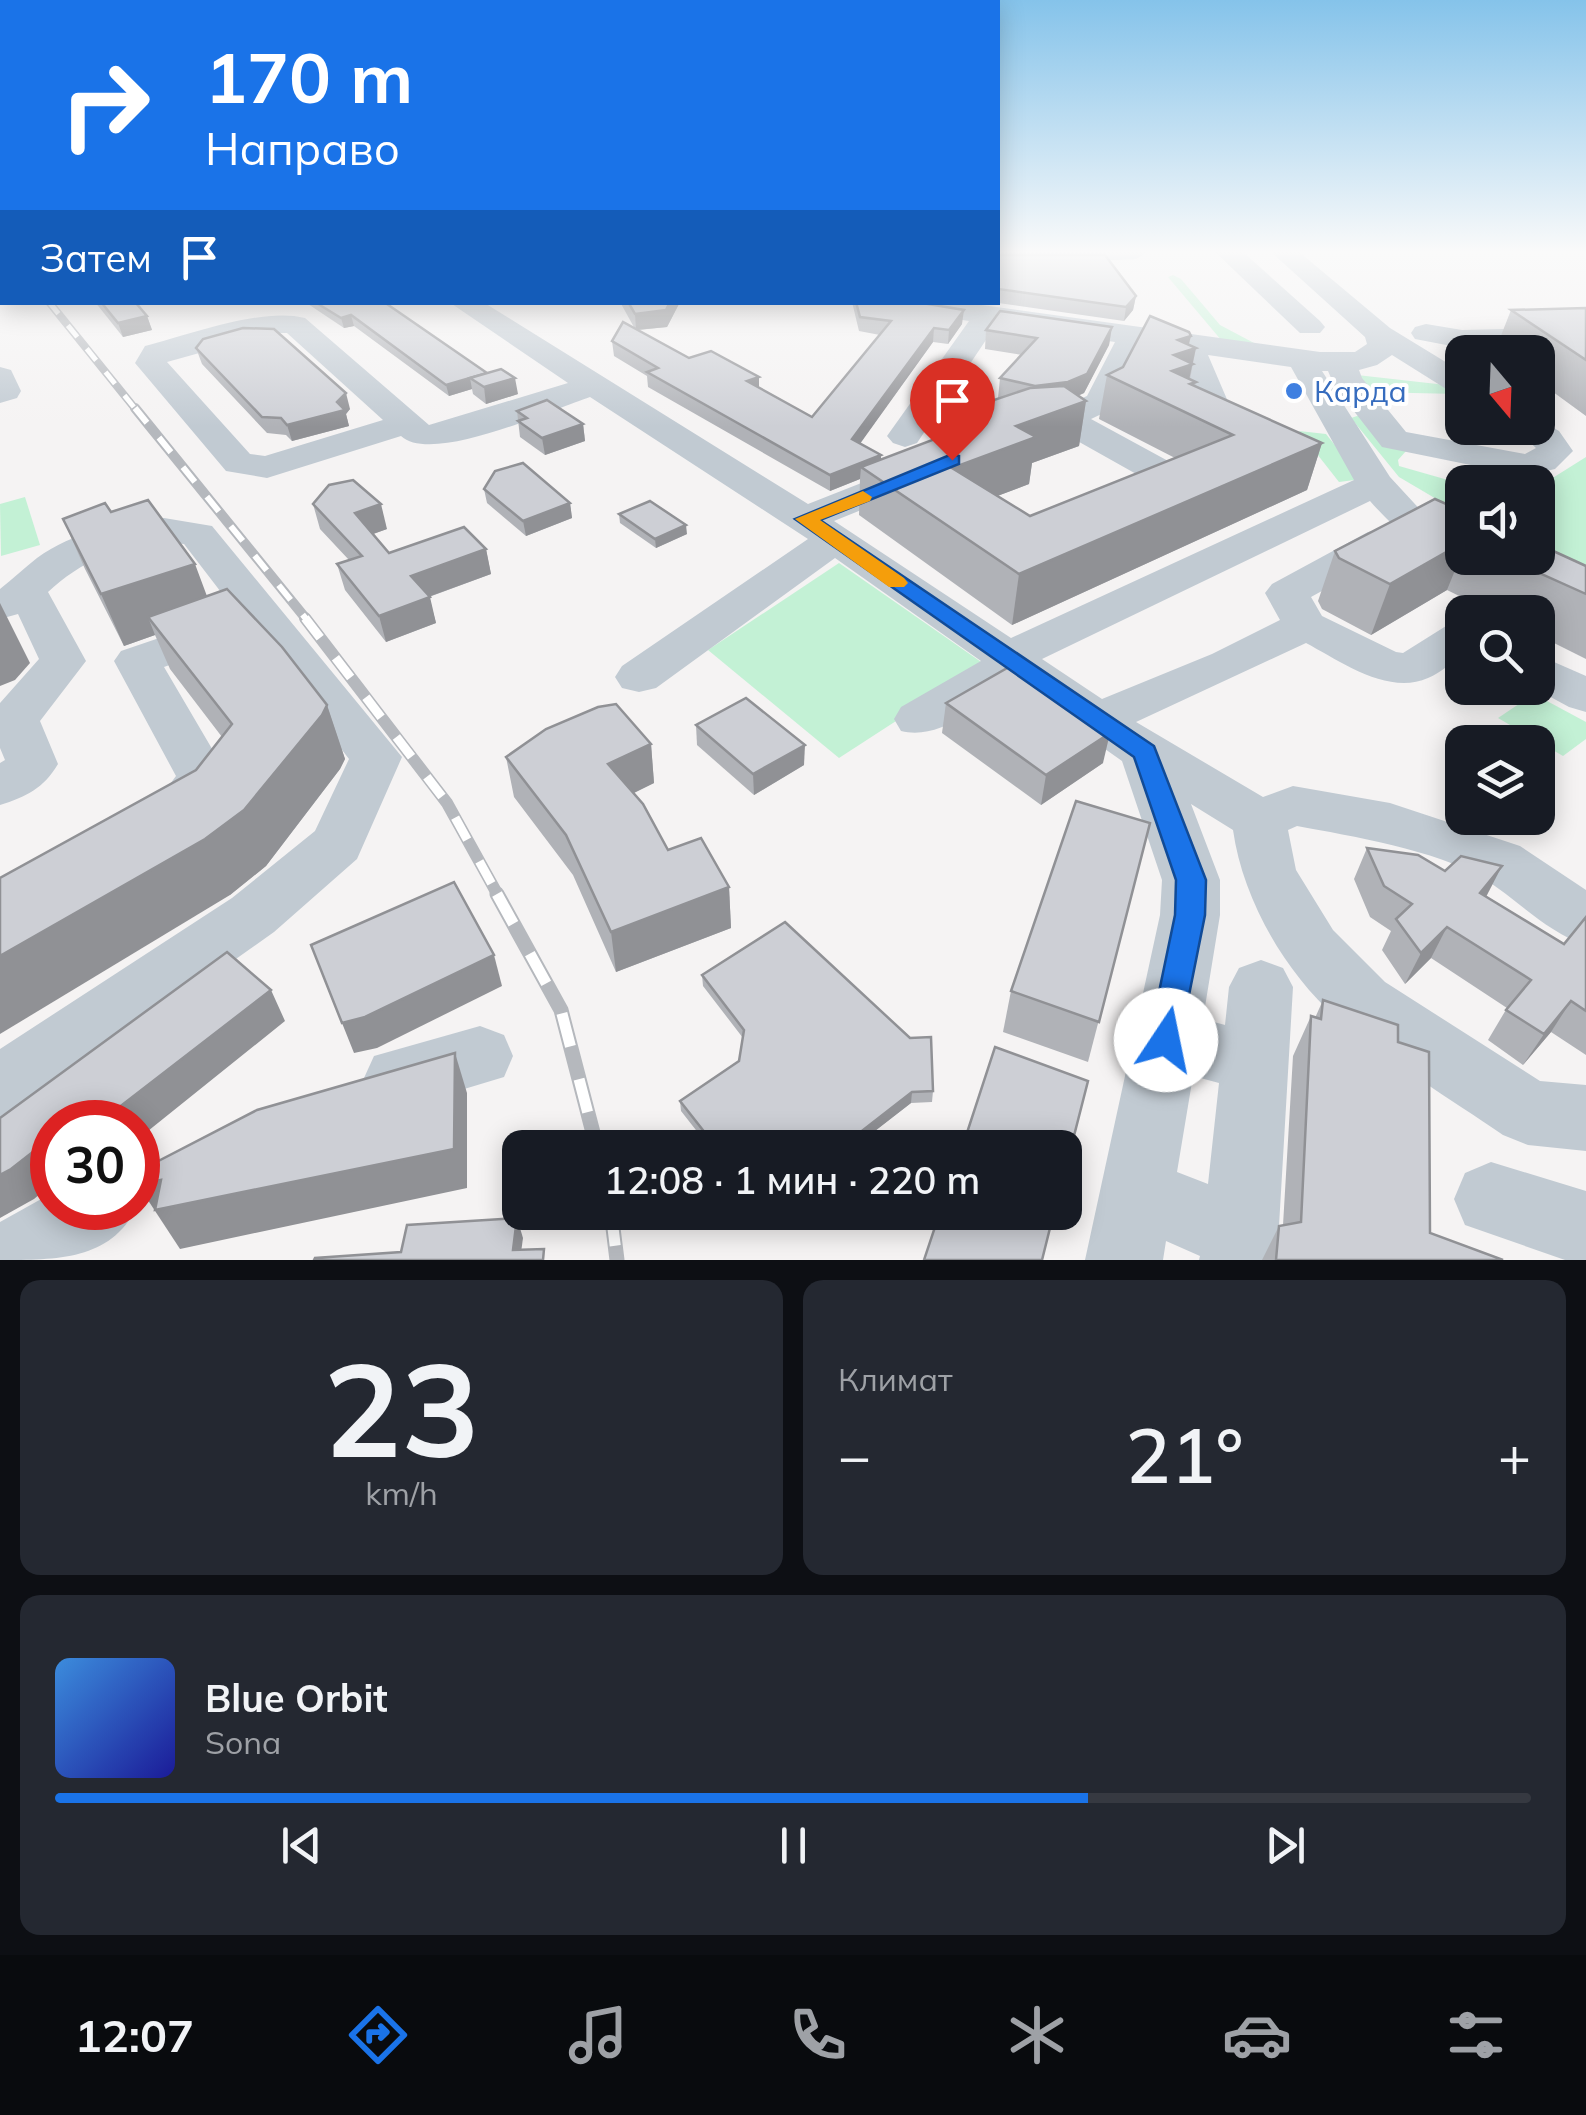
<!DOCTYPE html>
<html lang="ru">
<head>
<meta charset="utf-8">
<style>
	body { margin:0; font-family:Mulish,sans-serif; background:#242831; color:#f1f3f6; height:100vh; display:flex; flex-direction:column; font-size:38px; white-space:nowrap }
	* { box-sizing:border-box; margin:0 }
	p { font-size:32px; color:#9ea1a6 }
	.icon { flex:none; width:55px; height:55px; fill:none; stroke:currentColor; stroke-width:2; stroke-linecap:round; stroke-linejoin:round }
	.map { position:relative; height:1260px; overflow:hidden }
	.side { display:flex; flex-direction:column; gap:20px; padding:20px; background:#0d0f14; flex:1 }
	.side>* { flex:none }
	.top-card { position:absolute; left:0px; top:0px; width:1000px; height:305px; box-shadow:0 5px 25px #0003; background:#1a73e8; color:#fff; overflow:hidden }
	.needle { width:65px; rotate:161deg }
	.controls { position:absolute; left:1445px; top:335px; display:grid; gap:20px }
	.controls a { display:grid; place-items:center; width:110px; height:110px; border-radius:20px; background:#171b24; box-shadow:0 5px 25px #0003; font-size:50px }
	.speed { position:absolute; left:30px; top:1100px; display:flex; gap:20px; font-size:50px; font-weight:700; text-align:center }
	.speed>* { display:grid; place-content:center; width:130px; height:130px; border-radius:50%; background:#171b24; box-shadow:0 5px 25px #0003; line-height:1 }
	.speed .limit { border:15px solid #d22; background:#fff; color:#111 }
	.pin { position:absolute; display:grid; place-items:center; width:85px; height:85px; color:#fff; margin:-102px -42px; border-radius:50% 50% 50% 0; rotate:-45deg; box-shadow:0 0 10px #0007 }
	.pin .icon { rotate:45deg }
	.me { position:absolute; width:110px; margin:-55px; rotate:11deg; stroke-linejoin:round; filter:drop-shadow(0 0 8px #0008) }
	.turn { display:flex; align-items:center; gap:35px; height:210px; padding:0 40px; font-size:45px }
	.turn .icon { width:130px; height:130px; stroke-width:2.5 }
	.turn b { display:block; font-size:70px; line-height:85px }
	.then { display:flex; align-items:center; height:95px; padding:0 40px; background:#0003; gap:20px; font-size:38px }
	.big { font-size:75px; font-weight:600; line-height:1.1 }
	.side .widget { flex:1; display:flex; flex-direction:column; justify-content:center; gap:15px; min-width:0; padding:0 35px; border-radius:20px; background:#242831 }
	.side .dial { align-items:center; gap:0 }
	.dial b { font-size:130px; line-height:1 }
	.song { display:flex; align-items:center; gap:30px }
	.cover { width:120px; height:120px; border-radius:15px; background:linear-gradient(135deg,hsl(210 70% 55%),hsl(240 70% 35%)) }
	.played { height:10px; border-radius:5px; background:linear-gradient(90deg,#1a73e8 70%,#363941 70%) }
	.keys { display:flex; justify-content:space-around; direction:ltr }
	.heat { display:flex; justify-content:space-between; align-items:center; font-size:55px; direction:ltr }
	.side .tiles { flex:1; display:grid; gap:20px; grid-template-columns:1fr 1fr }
	.widget:last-child { grid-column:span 2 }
	.trip { position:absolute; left:502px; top:1130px; width:580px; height:100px; border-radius:20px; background:#171b24; box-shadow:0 5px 25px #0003; font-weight:600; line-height:100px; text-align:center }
	.tab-bar { display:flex; height:160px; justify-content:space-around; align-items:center; background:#090b0e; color:#9ea1a6 }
	.tab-bar .icon { width:70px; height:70px }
	.tab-bar .active { color:#1a73e8 }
	.tab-bar b { font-size:45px; color:#f1f3f6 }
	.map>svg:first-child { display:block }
	.green { fill:#c3f1d5 }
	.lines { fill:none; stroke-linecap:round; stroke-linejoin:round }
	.minor { fill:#c1cad2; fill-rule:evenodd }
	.rail-far3-casing { stroke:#b5b8bd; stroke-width:8 }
	.rail-far2-casing { stroke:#b5b8bd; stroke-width:10 }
	.rail-far1-casing { stroke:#b5b8bd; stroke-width:12 }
	.rail-casing { stroke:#b5b8bd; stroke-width:15 }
	.rail-far3 { stroke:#fff; stroke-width:5; stroke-dasharray:15; stroke-linecap:butt }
	.rail-far2 { stroke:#fff; stroke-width:6; stroke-dasharray:19; stroke-linecap:butt }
	.rail-far1 { stroke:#fff; stroke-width:9; stroke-dasharray:25; stroke-linecap:butt }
	.rail { stroke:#fff; stroke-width:11; stroke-dasharray:34; stroke-linecap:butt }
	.wall { fill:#b0b2b7 }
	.shaded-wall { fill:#909195 }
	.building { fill:#cdcfd5; stroke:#909195; stroke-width:2.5 }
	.route { fill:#1a73e8; stroke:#114b97; stroke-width:2.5 }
	.slow { fill:#f59e0b }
	.shop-dot { fill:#3f7fe0; stroke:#fff; stroke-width:4 }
	.labels { text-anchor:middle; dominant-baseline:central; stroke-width:8; stroke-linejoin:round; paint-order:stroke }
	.far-shop-label { font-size:30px; fill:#366cbe; stroke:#fff; text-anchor:start }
</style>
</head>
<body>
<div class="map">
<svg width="1586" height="1260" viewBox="0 0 1586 1260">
	<rect width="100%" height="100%" fill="#f5f3f3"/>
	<g class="green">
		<polygon points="1173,275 1181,279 1220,325 1254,343 1222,341 1168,277"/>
		<polygon points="1357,375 1446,385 1458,394 1368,392"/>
		<polygon points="1357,416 1364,416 1406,451 1398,460 1399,466 1462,484 1462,524 1433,497 1399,477 1351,418"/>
		<polygon points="1299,431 1326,434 1362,479 1339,482"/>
		<polygon points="1586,457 1586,581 1538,558 1538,482 1476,482 1482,471 1551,479"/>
		<polygon points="25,497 40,545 1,556 0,504"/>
		<polygon points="839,563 984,664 839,758 708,650"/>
		<polygon points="1534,694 1586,722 1586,739 1563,756 1498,718"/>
	</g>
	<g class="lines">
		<g class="minor">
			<polygon points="998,251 1149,251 1136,259 998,266"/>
			<polygon points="1214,251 1242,251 1320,321 1325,327 1320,333 1300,333"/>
			<path d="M1270 251H1298L1390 328 1462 372V395L1451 392 1392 355 1377 365 1359 370 1362 378 1406 432 1525 454 1536 448 1514 428H1538V419L1559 431 1573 451 1555 469 1525 476 1382 447 1335 387 1328 371H1322L1390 477 1426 516 1462 533V558H1473C1434 567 1393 527 1370 501L1042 659 1102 699 1212 654 1280 620 1265 593 1272 584 1368 532 1382 529 1396 532 1402 541 1396 550 1311 597 1322 616 1396 652 1403 653 1446 626 1462 622V656C1451 663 1440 673 1428 678 1388 696 1340 661 1306 643L1136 722 1263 797 1293 786 1390 803 1520 846 1586 890V945C1546 932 1518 900 1483 878 1436 850 1351 836 1297 826L1288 830 1296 870 1333 930 1385 982 1540 1081 1586 1085V1151L1528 1145 1503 1135C1451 1099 1387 1061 1340 1021 1285 973 1243 900 1233 830L1191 804 1220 880V915L1203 1019 1225 1025 1229 987 1239 968 1261 960 1283 968 1293 987 1277 1260H1199L1200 1256 1166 1241 1163 1260H1085L1160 915 1162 880 1122 761 1013 684C980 704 941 741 901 731L894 719 901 707 981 661 835 558 656 688 639 692 622 688 615 677 622 666 808 539 590 397C551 410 432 465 401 436L267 478 226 471 135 363 145 346C190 335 261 307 305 318L429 425 568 383 449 302H483L808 504 902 467 915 464 928 467 934 475 928 483 834 521 1011 638 1354 480 1291 367 1208 355 1238 425 1233 432 1221 435 1209 432 1204 425 1175 351 1144 346 1112 409 1091 419 1181 468 1187 476C1174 494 1137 504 1117 499L1111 491 1117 483 1138 475 1065 434 1055 415 1060 408 1087 396 1115 342 996 325 917 443 905 447 893 443 887 436 969 321 896 310 882 302H960L1320 352H1355L1367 344 1365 337ZM271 333H287L383 420 265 456 250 454 167 362ZM1193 1076 1219 1083 1208 1184 1177 1172Z"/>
			<polygon points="1426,324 1462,330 1586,327 1586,345 1462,348 1415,339 1411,333 1415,327"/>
			<polygon points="0,367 11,370 21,391 17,398 0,403"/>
			<path d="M164 518 212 526 402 757 357 859 274 932 24 1109 0 1118V1049L232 898 315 831 349 759 184 544C134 537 84 558 48 592L86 661 40 721 58 764C44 788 26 797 0 805V763L5 760 0 748V703L39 659 18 614 0 619V589C13 579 24 568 37 558 73 532 120 522 164 518Z"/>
			<path d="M221 617 237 621 244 631 237 641 164 667 228 776C217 812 195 841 155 829L147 815 176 776 114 661 121 651Z"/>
			<polygon points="1538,655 1586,676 1586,712 1569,707 1534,688 1538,688"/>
			<polygon points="480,1026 504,1035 513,1056 504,1077 398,1109 374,1100 364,1078 374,1056"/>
			<polygon points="1491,1162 1586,1191 1586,1260 1565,1260 1465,1225 1454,1199 1465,1173"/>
			<path d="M52 1193V1208H136C111 1260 57 1260 0 1260V1222Z"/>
		</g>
		<g class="rail-far3-casing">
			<polyline id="rail-far3" points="49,302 137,411"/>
		</g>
		<g class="rail-far2-casing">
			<polyline id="rail-far2" points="135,408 307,620"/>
		</g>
		<g class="rail-far1-casing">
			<polyline id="rail-far1" points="305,618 447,803 499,897"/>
		</g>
		<g class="rail-casing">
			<g id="rail">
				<polyline points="497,894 561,1010 597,1148"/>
				<polyline points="611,1212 617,1260"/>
			</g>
		</g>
		<use href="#rail-far3" class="rail-far3"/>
		<use href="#rail-far2" class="rail-far2"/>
		<use href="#rail-far1" class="rail-far1"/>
		<use href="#rail" class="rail"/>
	</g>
	<g class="wall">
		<polygon points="998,255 1136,296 1133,310 1124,321 991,302 998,302"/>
		<polygon points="95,302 135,302 147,316 152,330 123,337"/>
		<polygon points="305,302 384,302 518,394 486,404 473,394 472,389 449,396 354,326 344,328"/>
		<polygon points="620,302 680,302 667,327 638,330 689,358 759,388 812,417 880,335 859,331 852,302 916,302 962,324 948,344 933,342 860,443 881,460 972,425 977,419 979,405 1000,398 998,398 1000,378 1022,355 985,349 986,330 1112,327 1109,345 1084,393 1078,396 1086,401 1079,446 1032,463 1029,484 997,496 1030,516 1175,458 1099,419 1107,375 1191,336 1189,345 1196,348 1190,379 1196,382 1195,386 1322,443 1307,490 1012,625 859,515 860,479 830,491 648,387 647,376 614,356 612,341 635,329"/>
		<polygon points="1586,308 1586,416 1538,381 1538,352 1497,352 1495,351 1511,310"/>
		<polygon points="196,348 350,409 346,414 349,426 292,441 286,435 267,433 202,364"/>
		<polygon points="517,411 583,424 585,441 545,455 520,437"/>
		<polygon points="484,489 570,503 572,518 526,536 487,503"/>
		<polygon points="313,504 387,529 373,534 389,553 486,549 491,574 429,597 436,623 386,642 345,590 337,564 349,560 320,529"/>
		<polygon points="1462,511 1462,558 1538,558 1586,566 1586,659 1538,635 1538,612 1492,612 1447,590 1371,635 1322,609 1318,601 1335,551"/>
		<polygon points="111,512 207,596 327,705 345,759 340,769 266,866 230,895 196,770 222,737 170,669 155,635 124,646 85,569 63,519"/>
		<polygon points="619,514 687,534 656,548 620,523"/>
		<polygon points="946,703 1103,763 1041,805 942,733"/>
		<polygon points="696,725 804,765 754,795 697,745"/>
		<polygon points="651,744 654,783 634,793 668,850 729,887 731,928 616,972 573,875 514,797 506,757"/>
		<polygon points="1150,823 1088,1062 1003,1032 1011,991"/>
		<polygon points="1367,848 1486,896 1564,944 1586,917 1586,1055 1551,1032 1523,1065 1488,1040 1507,1008 1431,958 1405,984 1382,950 1391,931 1370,917 1354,879"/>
		<polygon points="702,975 933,1091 932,1102 911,1103 853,1148 710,1148 681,1111 680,1101 739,1061 743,1038 703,986"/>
		<polygon points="1323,1000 1398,1042 1430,1233 1503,1260 1262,1260 1279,1226 1283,1225 1293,1056 1311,1016 1315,1018"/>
	</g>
	<g class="shaded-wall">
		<polygon points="1136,296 1133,310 1124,321 1126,307"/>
		<polygon points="670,302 680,302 667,327 636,330 635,314"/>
		<polygon points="964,310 962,324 948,344 949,330"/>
		<polygon points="351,315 354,326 344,328 341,318"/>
		<polygon points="147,316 152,330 123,337 118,323"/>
		<polygon points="1112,327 1109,345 1084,393 1065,401 1032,405 1035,386"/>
		<polygon points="934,328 933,342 852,455 852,439"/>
		<polygon points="1191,336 1187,350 1196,348 1183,407 1166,403 1178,340"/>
		<polygon points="487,373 470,378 472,389 449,396 446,385"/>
		<polygon points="759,377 759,393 747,381"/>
		<polygon points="515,378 518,394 486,404 484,387"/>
		<polygon points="346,393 350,409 346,414 349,426 292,441 287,425 337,402"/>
		<polygon points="1086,401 1079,446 1032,463 1029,484 947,515 952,468 1016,426"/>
		<polygon points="583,424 585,441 545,455 542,438"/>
		<polygon points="1322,443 1307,490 1012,625 1019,574"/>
		<polygon points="881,455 881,471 861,467 860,479 830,491 830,475"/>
		<polygon points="570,503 572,518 526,536 523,521"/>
		<polygon points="381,504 387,529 362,538 355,513"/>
		<polygon points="686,525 687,534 656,548 655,539"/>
		<polygon points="1462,543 1462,553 1447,590 1371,635 1390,584"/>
		<polygon points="486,549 491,574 417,601 411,576"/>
		<polygon points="195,564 214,615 148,617 155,635 124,646 101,594"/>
		<polygon points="430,597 436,623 386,642 379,616"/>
		<polygon points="0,603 30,663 15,680 0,686"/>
		<polygon points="327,705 345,759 340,769 266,866 230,895 0,1034 0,956"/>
		<polygon points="1110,733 1103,763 1041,805 1046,775"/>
		<polygon points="651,744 654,783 613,803 608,764"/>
		<polygon points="805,745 804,765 754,795 753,774"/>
		<polygon points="1502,866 1486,897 1480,893"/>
		<polygon points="729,887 731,928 616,972 611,932"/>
		<polygon points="1447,927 1431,958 1405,984 1421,953"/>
		<polygon points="494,955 502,986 377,1048 354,1053 342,1023"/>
		<polygon points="271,990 285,1021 138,1139 138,1122 100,1122"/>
		<polygon points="1571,1001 1551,1032 1523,1065 1544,1034"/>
		<polygon points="455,1053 467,1093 467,1188 180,1249 138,1185"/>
		<polygon points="912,1092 911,1103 853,1148 840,1148"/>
		<polygon points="52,1137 52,1184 34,1199 0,1218 0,1175"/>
		<polygon points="517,1218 523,1238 520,1260 513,1250"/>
	</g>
	<g class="building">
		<polygon points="998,255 1105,255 1136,296 1126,307 998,289"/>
		<polygon points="101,302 135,302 147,316 118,323"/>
		<polygon points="315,302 384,302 487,373 446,385 351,315 341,318"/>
		<polygon points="628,302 670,302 666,310 635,314"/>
		<polygon points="856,302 916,302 964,310 949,330 934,328 852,439 881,455 830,475 647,372 658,368 612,341 623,322 689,358 711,351 759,377 747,381 812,417 891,321 860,317"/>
		<polygon points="1586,308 1586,360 1511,310"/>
		<polygon points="1000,311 1112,327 1087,374 1068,382 1035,386 1000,378 1037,338 986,330"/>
		<polygon points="1150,316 1189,332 1191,336 1178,340 1196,348 1174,355 1193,364 1172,371 1196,382 1190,384 1322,443 1019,574 861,467 972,425 978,417 989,414 979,405 1030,388 1064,386 1086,401 1016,426 1036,437 952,468 1030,516 1233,435 1107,375 1123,367"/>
		<polygon points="243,328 274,329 346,393 337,402 345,410 287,425 281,418 262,417 196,348 203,339"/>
		<polygon points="501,369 515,378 484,387 470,378"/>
		<polygon points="547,400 583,424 542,438 518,421 527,418 517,411"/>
		<polygon points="523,463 570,503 523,521 484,489 495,471"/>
		<polygon points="353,480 381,504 355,513 389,553 464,527 486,549 411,576 430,597 379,616 337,564 362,556 313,504 329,485"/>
		<polygon points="1435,499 1462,511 1462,543 1390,584 1339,558 1335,551"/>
		<polygon points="148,500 195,564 101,594 63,519 105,503 111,512"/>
		<polygon points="650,501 686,525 655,539 619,514"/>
		<polygon points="1538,544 1586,566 1586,594 1506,558 1538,558"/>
		<polygon points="227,589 282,647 327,705 322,715 244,810 205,839 0,956 0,878 196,770 232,724 148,617"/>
		<polygon points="1009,667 1110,733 1046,775 946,703"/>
		<polygon points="746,698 805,745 753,774 696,725"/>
		<polygon points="616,704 651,744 608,764 643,804 668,850 701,838 729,887 611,932 566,835 506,757 546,729 598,707"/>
		<polygon points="1076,801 1150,823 1099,1022 1011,991"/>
		<polygon points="1367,848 1418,855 1445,871 1461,856 1502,866 1480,893 1564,944 1586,917 1586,1011 1571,1001 1544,1034 1506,1010 1531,980 1447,927 1421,953 1396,919 1412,904 1384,886"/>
		<polygon points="454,882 494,955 365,1017 342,1023 311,945"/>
		<polygon points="785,922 910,1038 931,1037 933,1091 912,1092 840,1148 717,1148 680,1101 739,1061 744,1030 702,975"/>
		<polygon points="227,952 271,990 100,1122 52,1122 52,1137 11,1169 0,1175 0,1118"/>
		<polygon points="1323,1000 1398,1025 1398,1042 1429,1052 1430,1233 1503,1260 1276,1260 1279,1226 1301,1222 1311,1016 1321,1019"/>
		<polygon points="995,1047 1088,1081 1065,1171 1065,1148 962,1148"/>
		<polygon points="455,1053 454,1149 155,1210 161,1180 138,1185 141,1170 257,1110"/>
		<polygon points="940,1212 1054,1212 1042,1260 924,1260"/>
		<polygon points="517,1218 513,1250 544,1249 543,1260 314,1260 315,1258 401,1252 407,1225"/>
	</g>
	<linearGradient id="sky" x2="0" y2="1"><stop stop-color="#85c3ea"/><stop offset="0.59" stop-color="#fafafa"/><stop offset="1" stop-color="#fafafa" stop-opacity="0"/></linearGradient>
	<rect width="1586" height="427" fill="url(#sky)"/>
	<polygon class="route" points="952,454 959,456 959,464 820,520 1154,746 1206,880 1205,915 1178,1050 1166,1054 1154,1050 1149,1040 1175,915 1176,880 1134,757 795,519"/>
	<polygon class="slow" points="863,491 872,497 870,501 820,520 904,578 908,583 904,587 889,587 795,519"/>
	<circle class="shop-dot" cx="1294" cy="391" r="10"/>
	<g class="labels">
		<g class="far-shop-label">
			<text x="1314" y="391">Карда</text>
		</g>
	</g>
</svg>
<div class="controls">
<a><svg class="needle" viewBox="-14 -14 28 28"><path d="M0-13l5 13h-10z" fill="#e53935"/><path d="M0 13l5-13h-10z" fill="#9ea1a6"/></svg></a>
<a><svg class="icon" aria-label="sound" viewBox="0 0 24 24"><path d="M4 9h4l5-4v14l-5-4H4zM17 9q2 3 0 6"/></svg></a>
<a><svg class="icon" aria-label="search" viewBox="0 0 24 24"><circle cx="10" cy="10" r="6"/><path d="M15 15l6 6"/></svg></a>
<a><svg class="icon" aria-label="layers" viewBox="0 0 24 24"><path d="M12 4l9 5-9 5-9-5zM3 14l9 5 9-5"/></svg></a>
</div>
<div class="speed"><div class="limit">30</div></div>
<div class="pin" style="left:952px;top:460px;background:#d93025"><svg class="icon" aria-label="arrive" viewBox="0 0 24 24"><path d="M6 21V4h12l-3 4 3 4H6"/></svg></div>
<svg class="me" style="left:1166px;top:1040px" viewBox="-20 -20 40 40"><circle r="19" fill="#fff"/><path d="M0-13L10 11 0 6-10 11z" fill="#1a73e8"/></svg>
<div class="trip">12:08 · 1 мин · 220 m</div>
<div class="top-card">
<div class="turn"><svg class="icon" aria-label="right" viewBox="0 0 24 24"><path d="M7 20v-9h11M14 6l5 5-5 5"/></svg><div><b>170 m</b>Направо</div></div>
<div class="then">Затем<svg class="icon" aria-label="arrive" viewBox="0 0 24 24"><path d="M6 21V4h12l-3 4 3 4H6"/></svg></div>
</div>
</div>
<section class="side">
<div class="tiles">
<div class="widget dial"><b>23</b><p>km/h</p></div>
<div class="widget"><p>Климат</p>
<div class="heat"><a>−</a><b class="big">21°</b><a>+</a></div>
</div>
<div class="widget">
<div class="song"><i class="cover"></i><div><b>Blue Orbit</b><p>Sona</p></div></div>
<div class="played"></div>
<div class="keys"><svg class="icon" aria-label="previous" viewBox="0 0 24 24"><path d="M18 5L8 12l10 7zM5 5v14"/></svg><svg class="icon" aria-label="pause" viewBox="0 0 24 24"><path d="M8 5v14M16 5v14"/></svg><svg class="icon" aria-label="next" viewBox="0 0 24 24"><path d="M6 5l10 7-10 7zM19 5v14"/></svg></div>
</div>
</div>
</section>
<nav class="tab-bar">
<b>12:07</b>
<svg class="icon active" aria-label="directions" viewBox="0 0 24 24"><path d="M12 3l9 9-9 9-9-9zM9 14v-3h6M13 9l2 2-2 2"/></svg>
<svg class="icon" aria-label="music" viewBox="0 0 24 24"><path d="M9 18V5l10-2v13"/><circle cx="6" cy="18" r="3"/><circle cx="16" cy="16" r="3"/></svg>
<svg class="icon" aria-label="phone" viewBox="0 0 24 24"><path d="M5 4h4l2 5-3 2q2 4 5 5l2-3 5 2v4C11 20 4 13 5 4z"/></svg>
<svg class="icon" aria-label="climate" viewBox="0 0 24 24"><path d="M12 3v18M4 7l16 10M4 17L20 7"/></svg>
<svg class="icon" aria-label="car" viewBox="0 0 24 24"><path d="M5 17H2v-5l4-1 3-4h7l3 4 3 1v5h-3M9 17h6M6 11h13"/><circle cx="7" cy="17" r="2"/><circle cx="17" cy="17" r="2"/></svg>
<svg class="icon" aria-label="filters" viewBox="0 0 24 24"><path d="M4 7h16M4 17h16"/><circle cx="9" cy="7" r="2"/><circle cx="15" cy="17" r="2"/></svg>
</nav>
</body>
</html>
